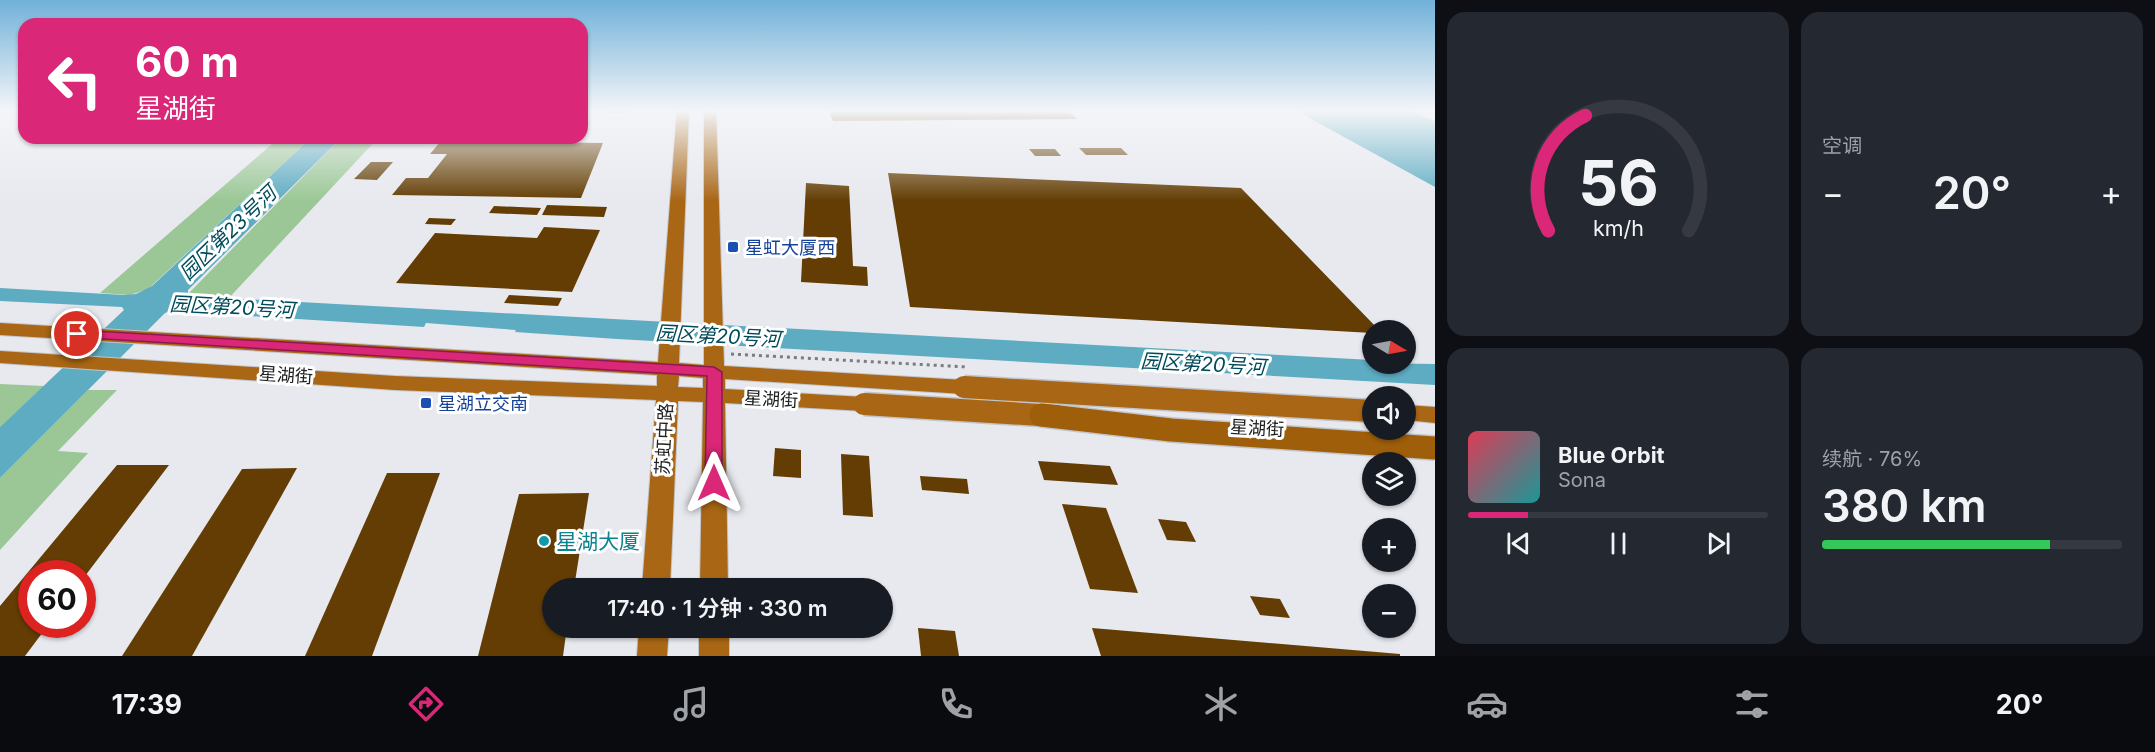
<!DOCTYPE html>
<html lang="zh">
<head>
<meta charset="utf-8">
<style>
	body { margin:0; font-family:Inter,"Noto Sans SC",sans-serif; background:#242831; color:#f1f3f6; height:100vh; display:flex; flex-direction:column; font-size:22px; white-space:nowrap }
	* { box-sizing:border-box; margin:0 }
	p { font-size:20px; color:#9ea1a6 }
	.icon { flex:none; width:33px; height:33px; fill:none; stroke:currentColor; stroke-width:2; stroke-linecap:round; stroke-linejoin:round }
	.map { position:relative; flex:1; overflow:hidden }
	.details { display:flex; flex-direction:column; gap:12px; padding:12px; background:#0d0f14; width:720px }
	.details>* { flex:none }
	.banner { position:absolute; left:18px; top:18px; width:570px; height:126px; border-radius:18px; box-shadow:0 2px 4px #0004; background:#db2777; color:#fff; overflow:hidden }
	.needle { width:39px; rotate:100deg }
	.tools { position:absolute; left:1362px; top:320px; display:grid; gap:12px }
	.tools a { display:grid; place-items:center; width:54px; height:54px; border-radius:50%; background:#171b24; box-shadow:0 2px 4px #0004; font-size:30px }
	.speed { position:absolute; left:18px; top:560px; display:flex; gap:12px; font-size:30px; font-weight:700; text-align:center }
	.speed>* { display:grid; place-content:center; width:78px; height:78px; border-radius:50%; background:#171b24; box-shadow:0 2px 4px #0004; line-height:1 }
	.speed .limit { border:9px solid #d22; background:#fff; color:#111 }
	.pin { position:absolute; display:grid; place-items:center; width:51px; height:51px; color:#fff; margin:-26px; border:3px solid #fff; border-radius:50%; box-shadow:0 2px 6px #0007 }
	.me { position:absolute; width:66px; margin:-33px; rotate:0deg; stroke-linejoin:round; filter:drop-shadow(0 0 4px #0008) }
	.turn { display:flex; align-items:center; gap:21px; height:126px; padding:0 18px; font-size:27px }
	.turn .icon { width:78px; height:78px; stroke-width:2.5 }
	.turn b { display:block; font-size:42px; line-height:51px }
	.big { font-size:45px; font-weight:600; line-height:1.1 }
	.details .widget { flex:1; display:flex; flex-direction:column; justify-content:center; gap:9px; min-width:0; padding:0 21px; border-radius:18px; background:#242831 }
	.details .dial { align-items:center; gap:0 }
	.dial svg { height:156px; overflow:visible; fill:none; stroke:#363941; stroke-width:7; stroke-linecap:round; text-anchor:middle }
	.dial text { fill:#f1f3f6; stroke:none }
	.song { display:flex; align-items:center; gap:18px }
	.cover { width:72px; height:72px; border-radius:9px; background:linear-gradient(135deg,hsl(350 70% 55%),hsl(180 70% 35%)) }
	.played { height:6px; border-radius:3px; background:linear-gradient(90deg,#db2777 20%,#363941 20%) }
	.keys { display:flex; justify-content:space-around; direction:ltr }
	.heat { display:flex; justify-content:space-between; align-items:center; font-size:33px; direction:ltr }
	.charge { height:9px; border-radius:4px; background:linear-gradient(90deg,#34c759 76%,#363941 0) }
	.details .tiles { flex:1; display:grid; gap:12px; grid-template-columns:repeat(2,1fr) }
	.trip { position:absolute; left:542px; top:578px; width:351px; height:60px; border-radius:30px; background:#171b24; box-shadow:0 2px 4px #0004; font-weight:600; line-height:60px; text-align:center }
	.menu { display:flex; height:96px; justify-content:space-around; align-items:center; background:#090b0e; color:#9ea1a6 }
	.menu .icon { width:42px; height:42px }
	.menu .active { color:#db2777 }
	.menu b { font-size:27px; color:#f1f3f6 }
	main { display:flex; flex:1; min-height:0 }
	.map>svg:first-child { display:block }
	.forest { fill:#9ac795 }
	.water { fill:#5dacc2 }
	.building { fill:#633d03 }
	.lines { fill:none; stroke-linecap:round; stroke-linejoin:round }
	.primary-casing { stroke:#c3c5ca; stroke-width:2 }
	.path { stroke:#7a7c80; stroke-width:3; stroke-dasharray:3 4; stroke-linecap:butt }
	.primary { fill:#a96615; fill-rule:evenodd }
	.primary-bridge-casing { stroke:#c3c5ca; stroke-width:25; stroke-linecap:butt }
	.trunk-bridge-casing { stroke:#c3c5ca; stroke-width:26; stroke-linecap:butt }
	.primary-bridge { stroke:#a96615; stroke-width:22 }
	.trunk-bridge { stroke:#9e5e0a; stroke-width:23 }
	.route { fill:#db2777; stroke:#8e194d; stroke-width:1.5 }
	.transit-dot { fill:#1a4fb4; stroke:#fff; stroke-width:2 }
	.culture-dot { fill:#0f9aa8; stroke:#fff; stroke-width:2 }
	.labels { text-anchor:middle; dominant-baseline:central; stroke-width:6; stroke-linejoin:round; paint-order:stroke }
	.transit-label { font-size:18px; fill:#164399; stroke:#fff; text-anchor:start }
	.street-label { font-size:18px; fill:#202123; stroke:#fff }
	.water-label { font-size:20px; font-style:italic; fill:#004b5a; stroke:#fff }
	.near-culture-label { font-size:21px; fill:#0d838f; stroke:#fff; text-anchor:start }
</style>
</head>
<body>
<main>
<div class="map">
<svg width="1435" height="656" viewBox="0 0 1435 656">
	<rect width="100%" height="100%" fill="#e7e9ef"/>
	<g class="forest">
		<polygon points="279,138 311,138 148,289 130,295 100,293"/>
		<polygon points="341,138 378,138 227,300 191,297 187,295"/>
		<polygon points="0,384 44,386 0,427"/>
		<polygon points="88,390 117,390 58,451 88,453 0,550 0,478"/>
	</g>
	<g class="water">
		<polygon points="1295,110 1407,110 1435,121 1435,187"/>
		<polygon points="311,138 341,138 188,290 188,296 1372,360 1372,363 1435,364 1435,385 617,339 515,332 516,330 426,323 424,327 171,311 165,313 0,478 0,427 124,310 122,307 0,301 0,288 124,295 136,294 152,286"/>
	</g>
	<g class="building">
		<polygon points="606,110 631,110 629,113 605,113"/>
		<polygon points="828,110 1067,110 1077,119 833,121"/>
		<polygon points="441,141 603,143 581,198 392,195 406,178 428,178 447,154 430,154"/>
		<polygon points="1079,148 1121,148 1128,155 1086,155"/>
		<polygon points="1029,149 1055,149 1061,156 1035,156"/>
		<polygon points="371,162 393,162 377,180 354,179"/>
		<polygon points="888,173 1241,188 1379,330 1372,330 1372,333 910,307"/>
		<polygon points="806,183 849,186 853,266 867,267 868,286 801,282"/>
		<polygon points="547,205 607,207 604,217 542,215"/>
		<polygon points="494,206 541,208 537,215 489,213"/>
		<polygon points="429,218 456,219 451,225 425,224"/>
		<polygon points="544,227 600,230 572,292 396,283 435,233 537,238"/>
		<polygon points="509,295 562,298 558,306 504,303"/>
		<polygon points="775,448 801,450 801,478 773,476"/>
		<polygon points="841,454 869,456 873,517 843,515"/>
		<polygon points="1038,461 1110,466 1118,485 1044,480"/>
		<polygon points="117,465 169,465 82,580 82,573 32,573 32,624 49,624 25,656 0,656 0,606"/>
		<polygon points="297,468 192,656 122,656 242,469"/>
		<polygon points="387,473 440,473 372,656 305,656"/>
		<polygon points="920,476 967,479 969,494 922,490"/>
		<polygon points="589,493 574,588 552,588 552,627 567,627 563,656 478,656 519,494"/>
		<polygon points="1062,504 1106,508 1138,593 1090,589"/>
		<polygon points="1158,519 1186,522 1196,542 1167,540"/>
		<polygon points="1250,596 1280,599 1290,618 1260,615"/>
		<polygon points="918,628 955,631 959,656 921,656"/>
		<polygon points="1092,628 1400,654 1400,656 1101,656"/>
	</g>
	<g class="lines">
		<g class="primary-casing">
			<g id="primary">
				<path d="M677 110H689L679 363 704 365V110H716L724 366 964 380 972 382 975 387 972 392 964 394 725 379V389L864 397 872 399 875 404 872 409 864 411 725 403 728 588H700L703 402 678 401 670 588H642L656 400 395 390 0 363V351L395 376 657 386V375L0 335V323L658 362ZM679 376 703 378V388L678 387Z"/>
				<polygon points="1406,405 1435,407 1435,423 1406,420"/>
				<polygon points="639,627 669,627 667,656 637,656"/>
				<rect x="699" y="627" width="30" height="29"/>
			</g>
		</g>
		<polyline class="path" points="731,354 967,367"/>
		<use href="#primary" class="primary"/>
		<g class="primary-bridge-casing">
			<g id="primary-bridge">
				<polyline points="964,387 1372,411"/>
				<polyline points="864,404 1056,416"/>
			</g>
		</g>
		<g class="trunk-bridge-casing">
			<polyline id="trunk-bridge" points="1041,415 1171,430 1435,448"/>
		</g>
		<use href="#primary-bridge" class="primary-bridge"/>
		<use href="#trunk-bridge" class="trunk-bridge"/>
	</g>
	<linearGradient id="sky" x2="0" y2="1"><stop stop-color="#70b1d9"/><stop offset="0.55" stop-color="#f4f5f8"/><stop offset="1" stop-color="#f4f5f8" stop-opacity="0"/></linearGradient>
	<rect width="1435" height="201" fill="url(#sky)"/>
	<polygon class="route" points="77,330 714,367 722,372 722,483 720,488 714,490 707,488 705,483 707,376 72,337 70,334"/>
	<g class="transit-dot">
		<rect x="727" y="241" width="12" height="12" rx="3"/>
		<rect x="420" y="397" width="12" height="12" rx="3"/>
	</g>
	<circle class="culture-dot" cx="544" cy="541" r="6"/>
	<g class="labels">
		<g class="transit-label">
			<text x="745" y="247">星虹大厦西</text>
			<text x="438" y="403">星湖立交南</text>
		</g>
		<g class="street-label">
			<text transform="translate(286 375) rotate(4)">星湖街</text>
			<text transform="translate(771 399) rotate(3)">星湖街</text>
			<text transform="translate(1257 428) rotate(3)">星湖街</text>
			<text transform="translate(664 439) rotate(-87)">苏虹中路</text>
		</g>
		<g class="water-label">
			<text transform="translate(228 233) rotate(-44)">园区第23号河</text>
			<text transform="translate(232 307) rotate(3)">园区第20号河</text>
			<text transform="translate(718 336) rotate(3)">园区第20号河</text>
			<text transform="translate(1203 364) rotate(3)">园区第20号河</text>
		</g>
		<g class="near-culture-label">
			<text x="556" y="541">星湖大厦</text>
		</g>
	</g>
</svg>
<div class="tools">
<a><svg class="needle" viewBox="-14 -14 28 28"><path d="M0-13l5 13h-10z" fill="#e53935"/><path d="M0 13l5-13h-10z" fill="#9ea1a6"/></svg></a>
<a><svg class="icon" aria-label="sound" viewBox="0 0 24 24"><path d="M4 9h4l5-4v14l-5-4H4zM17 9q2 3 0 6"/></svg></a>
<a><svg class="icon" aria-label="layers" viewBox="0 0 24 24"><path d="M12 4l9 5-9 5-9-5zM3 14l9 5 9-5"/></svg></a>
<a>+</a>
<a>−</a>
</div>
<div class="speed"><div class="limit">60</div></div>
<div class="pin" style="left:77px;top:334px;background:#d93025"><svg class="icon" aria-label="arrive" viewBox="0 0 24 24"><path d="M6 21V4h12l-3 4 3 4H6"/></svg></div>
<svg class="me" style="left:714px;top:483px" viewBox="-20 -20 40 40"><path d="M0-17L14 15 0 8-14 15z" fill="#db2777" stroke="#fff" stroke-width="4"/></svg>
<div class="trip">17:40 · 1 分钟 · 330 m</div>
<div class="banner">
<div class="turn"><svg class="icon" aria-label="left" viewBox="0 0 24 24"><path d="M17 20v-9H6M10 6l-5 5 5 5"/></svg><div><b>60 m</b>星湖街</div></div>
</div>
</div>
<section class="details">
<div class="tiles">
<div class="widget dial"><svg viewBox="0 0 100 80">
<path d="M14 69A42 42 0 1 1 86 69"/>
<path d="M14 69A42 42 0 0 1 33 10" stroke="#db2777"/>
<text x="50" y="56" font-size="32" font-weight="700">56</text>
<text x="50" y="72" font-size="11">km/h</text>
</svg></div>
<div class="widget"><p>空调</p>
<div class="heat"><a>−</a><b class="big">20°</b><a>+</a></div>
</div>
<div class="widget">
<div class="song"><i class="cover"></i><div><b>Blue Orbit</b><p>Sona</p></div></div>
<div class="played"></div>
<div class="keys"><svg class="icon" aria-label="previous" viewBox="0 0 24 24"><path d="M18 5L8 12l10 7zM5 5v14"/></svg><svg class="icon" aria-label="pause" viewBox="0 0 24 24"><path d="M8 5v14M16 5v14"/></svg><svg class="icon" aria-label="next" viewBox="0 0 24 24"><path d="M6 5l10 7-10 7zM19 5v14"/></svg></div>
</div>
<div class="widget"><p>续航 · 76%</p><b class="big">380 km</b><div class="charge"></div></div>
</div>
</section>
</main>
<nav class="menu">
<b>17:39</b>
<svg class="icon active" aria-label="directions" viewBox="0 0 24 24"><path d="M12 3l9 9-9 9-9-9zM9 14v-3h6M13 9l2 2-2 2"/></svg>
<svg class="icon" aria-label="music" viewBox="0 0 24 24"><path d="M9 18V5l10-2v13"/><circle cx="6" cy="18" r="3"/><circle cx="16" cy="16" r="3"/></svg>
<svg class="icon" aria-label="phone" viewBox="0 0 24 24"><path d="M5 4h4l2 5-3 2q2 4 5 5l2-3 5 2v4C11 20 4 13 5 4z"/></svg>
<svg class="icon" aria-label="climate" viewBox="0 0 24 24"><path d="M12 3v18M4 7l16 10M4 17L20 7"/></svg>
<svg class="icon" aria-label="car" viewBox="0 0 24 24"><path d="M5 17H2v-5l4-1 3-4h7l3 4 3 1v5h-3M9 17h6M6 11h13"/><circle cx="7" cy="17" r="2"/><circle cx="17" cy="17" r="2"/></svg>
<svg class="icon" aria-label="filters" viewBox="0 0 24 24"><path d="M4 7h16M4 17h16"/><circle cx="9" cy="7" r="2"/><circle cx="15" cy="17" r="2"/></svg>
<b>20°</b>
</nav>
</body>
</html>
